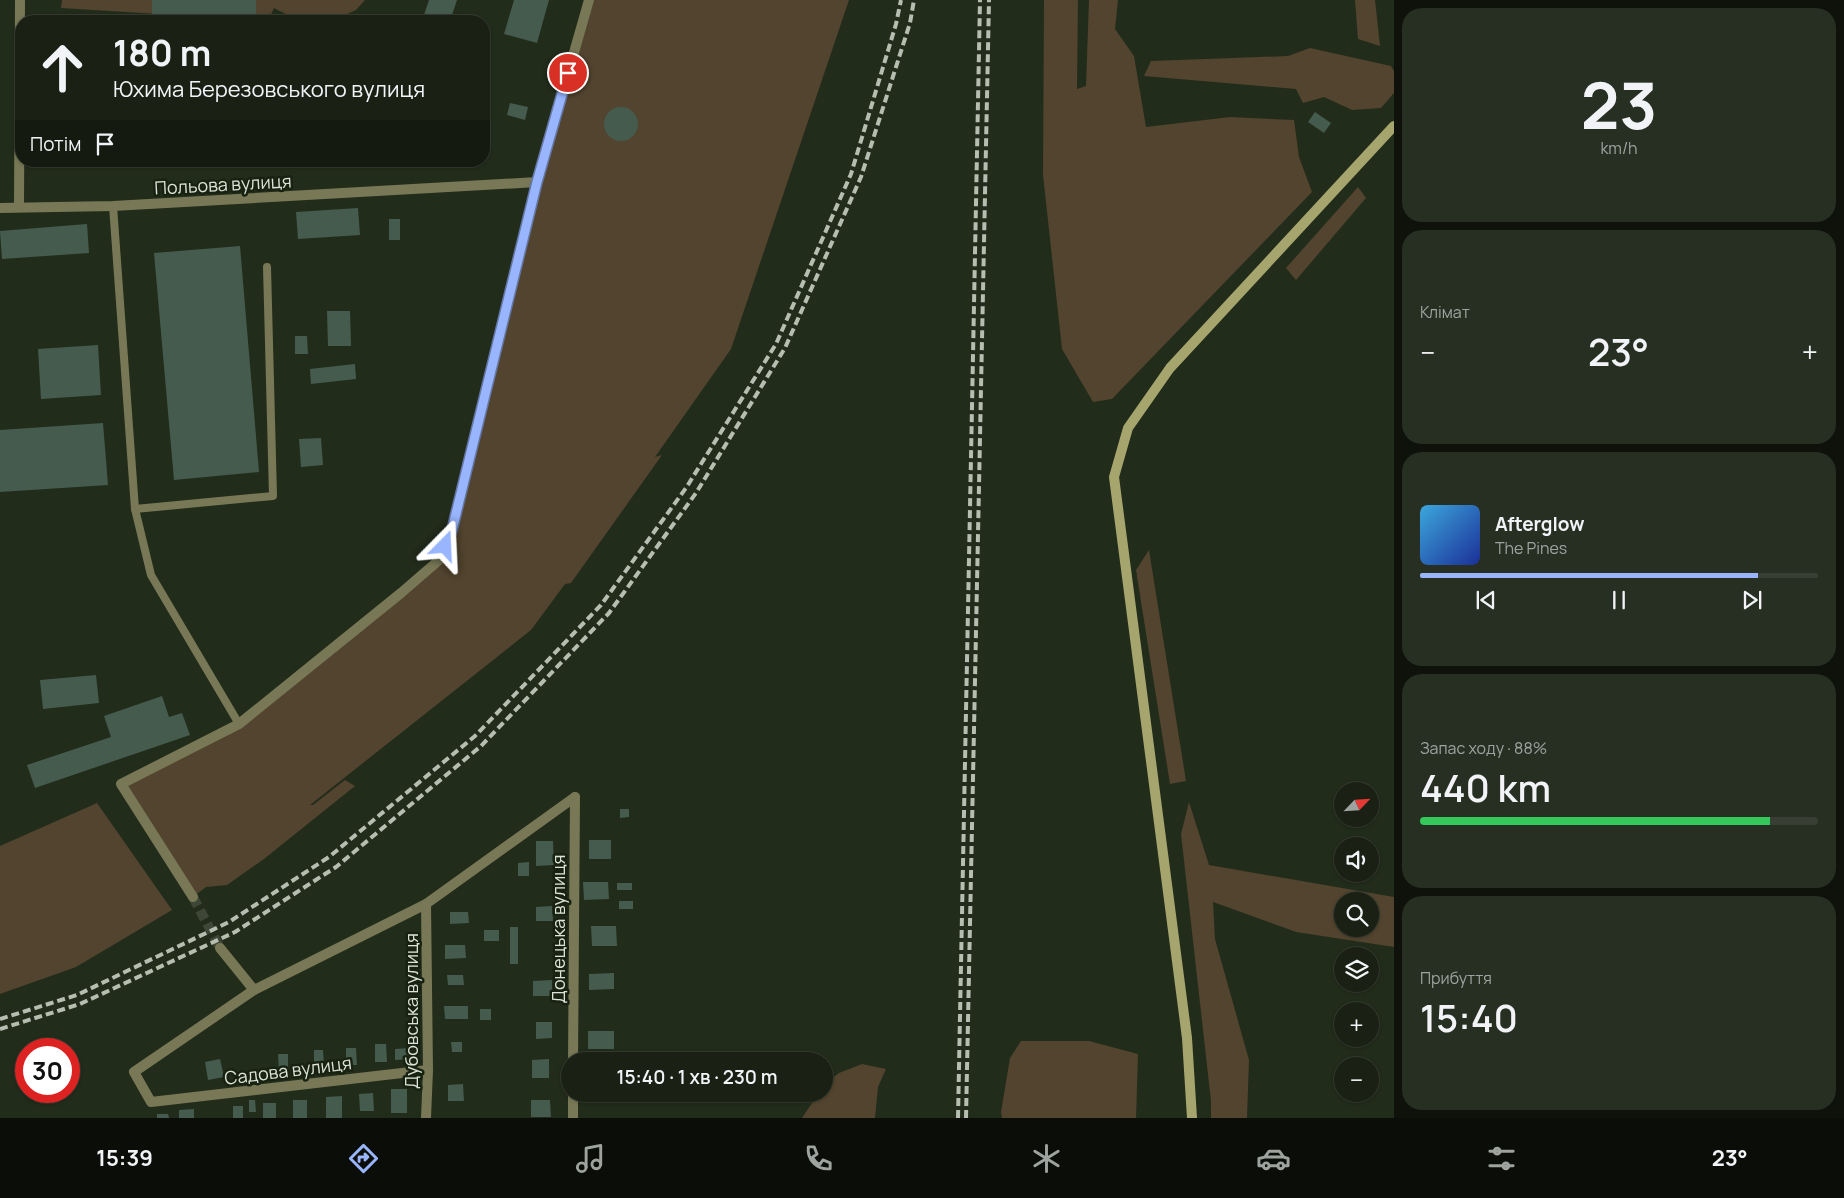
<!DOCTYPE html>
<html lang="uk">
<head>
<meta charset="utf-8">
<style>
	body { margin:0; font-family:Manrope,sans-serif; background:#272e22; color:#f1f3f6; height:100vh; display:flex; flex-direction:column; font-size:19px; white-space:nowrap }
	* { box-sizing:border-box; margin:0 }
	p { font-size:16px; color:#9fa3a0 }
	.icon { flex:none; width:28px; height:28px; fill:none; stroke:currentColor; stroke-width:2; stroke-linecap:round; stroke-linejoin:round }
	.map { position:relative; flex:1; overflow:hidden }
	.panel { display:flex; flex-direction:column; gap:8px; padding:8px; background:#0e120b; width:450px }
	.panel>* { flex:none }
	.top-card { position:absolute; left:15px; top:15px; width:475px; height:152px; border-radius:20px; box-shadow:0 1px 4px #0004,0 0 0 1px #383e34; background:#1a2114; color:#f1f3f6; overflow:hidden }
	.needle { width:32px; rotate:65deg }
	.buttons { position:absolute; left:1334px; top:782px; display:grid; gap:10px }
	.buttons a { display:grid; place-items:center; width:45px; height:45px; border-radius:50%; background:#1a2114; box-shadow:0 1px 4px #0004,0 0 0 1px #383e34; font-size:25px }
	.speed { position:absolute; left:15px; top:1038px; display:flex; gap:10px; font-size:25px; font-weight:700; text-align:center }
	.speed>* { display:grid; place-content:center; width:65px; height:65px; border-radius:50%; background:#1a2114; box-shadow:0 1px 4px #0004,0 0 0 1px #383e34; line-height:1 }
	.speed .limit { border:8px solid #d22; background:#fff; color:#111 }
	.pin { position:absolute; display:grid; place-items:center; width:42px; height:42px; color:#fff; margin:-21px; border:2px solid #fff; border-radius:50%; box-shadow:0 1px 5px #0007 }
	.me { position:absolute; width:55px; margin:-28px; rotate:21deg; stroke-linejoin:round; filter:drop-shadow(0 0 4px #0008) }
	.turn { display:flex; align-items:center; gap:18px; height:105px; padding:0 15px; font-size:22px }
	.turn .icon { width:65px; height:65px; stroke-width:2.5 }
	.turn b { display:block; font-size:35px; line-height:42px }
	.then { display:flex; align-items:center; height:48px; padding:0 15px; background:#0003; gap:10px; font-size:19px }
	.big { font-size:38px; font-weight:600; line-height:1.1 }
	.panel .widget { flex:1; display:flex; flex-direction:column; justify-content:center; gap:8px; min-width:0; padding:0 18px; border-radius:20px; background:#272e22 }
	.panel .dial { align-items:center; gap:0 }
	.dial b { font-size:65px; line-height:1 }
	.song { display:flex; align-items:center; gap:15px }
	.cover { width:60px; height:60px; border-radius:8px; background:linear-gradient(135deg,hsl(200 70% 55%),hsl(230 70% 35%)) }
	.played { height:5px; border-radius:2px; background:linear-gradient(90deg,#98b5fd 85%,#383e34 85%) }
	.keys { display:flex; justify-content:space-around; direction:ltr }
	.heat { display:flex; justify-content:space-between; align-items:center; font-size:28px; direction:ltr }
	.charge { height:8px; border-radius:4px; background:linear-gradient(90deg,#34c759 88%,#383e34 0) }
	.trip { position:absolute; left:561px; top:1052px; width:272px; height:50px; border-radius:25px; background:#1a2114; box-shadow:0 1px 4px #0004,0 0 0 1px #383e34; font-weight:600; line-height:50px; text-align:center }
	.tabs { display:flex; height:80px; justify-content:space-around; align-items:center; background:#0a0d08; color:#9fa3a0 }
	.tabs .icon { width:35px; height:35px }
	.tabs .on { color:#98b5fd }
	.tabs b { font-size:22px; color:#f1f3f6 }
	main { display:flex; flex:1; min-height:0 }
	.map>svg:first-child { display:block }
	.green { fill:#52442e; fill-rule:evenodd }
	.building { fill:#455b4e }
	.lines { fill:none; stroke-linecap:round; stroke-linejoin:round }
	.minor-tunnel { stroke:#3e4737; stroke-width:10; stroke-dasharray:10 5; stroke-linecap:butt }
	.service { stroke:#787856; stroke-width:8 }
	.minor { stroke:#787856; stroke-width:10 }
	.secondary { stroke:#a6a56e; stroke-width:10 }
	.rail { stroke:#b6beb1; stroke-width:4; stroke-dasharray:8 4; stroke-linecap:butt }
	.route-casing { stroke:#6376a4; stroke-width:12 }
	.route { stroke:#98b5fd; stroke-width:9 }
	.labels { text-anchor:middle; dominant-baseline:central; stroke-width:5; stroke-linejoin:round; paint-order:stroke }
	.street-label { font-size:18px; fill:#dbe2d7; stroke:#182211 }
</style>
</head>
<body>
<main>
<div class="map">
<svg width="1394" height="1118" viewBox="0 0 1394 1118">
	<rect width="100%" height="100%" fill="#222c1b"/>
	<g class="green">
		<polygon points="62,0 365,0 356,10 332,21 299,21 274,8 268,21 172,21 158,14 61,8"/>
		<polygon points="589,0 849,0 731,349 655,457 662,455 571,583 565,584 531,630 310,805 313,805 345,780 355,786 264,859 227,885 206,887 193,897 121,784 239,724 438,561 452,530"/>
		<polygon points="1044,0 1078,0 1077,89 1086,86 1089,0 1118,0 1115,29 1134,56 1146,127 1230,117 1294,120 1299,157 1312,192 1112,399 1093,402 1062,349 1043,175"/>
		<polygon points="1355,0 1375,0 1380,46 1358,39"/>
		<polygon points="1310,48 1391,66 1394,71 1394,93 1381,108 1352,110 1324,97 1303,103 1296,89 1144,76 1151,61 1288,56"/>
		<polygon points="1358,187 1366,198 1296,280 1286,268"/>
		<polygon points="1149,550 1186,781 1170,784 1136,570"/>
		<path d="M1189 802 1209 865 1394 897V947L1296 932 1213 902 1215 939 1249 1060 1247 1118H1211V1101L1181 834ZM1342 901H1370V929H1342Z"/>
		<polygon points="97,803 172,910 76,967 0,994 0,846"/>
		<polygon points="1021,1041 1089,1041 1138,1054 1136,1118 1002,1118 1001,1112 1010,1058"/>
		<polygon points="862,1064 886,1069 878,1087 875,1118 802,1118 818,1094 825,1094 825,1084 839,1073"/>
	</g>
	<g class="building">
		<rect x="152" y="0" width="104" height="21"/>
		<polygon points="429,0 457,0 450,21 422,21"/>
		<polygon points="514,0 549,0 537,43 504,34"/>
		<polygon points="510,103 528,107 525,120 507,115"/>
		<circle cx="621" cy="124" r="17"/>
		<polygon points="1315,112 1331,123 1324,133 1308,122"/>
		<polygon points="358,208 360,235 298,239 296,212"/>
		<rect x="389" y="219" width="11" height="21"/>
		<polygon points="87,224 89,253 2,259 0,231"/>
		<polygon points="240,246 259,472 174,480 154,253"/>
		<polygon points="327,311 350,311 351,346 328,346"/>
		<polygon points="295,336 307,336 308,354 295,354"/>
		<polygon points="98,345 101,395 41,399 38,349"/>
		<polygon points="355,364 356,379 311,384 310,369"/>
		<polygon points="103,423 108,485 0,492 0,430"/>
		<polygon points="321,438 323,465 301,467 299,439"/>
		<polygon points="96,675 99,703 43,709 40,680"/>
		<polygon points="162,696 169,717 182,713 190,735 35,788 27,765 111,737 104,716"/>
		<polygon points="620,809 629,809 629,817 620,818"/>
		<rect x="589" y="840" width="22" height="19"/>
		<polygon points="536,841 553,841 554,865 536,866"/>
		<polygon points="529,862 529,876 518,876 518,863"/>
		<polygon points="583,882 608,882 609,899 584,900"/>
		<rect x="617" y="883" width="15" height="7"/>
		<rect x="619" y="901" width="14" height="8"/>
		<polygon points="552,906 553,921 536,921 536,907"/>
		<polygon points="450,912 468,912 469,923 450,924"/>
		<polygon points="591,926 616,926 617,946 592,946"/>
		<rect x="510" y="927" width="8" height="37"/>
		<rect x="484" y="930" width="15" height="11"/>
		<polygon points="445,945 465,945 466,958 445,959"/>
		<polygon points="614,973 614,989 589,990 589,974"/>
		<polygon points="447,975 463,975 464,985 448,985"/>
		<polygon points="552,980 552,996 533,996 533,981"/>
		<polygon points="444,1006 468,1006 468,1019 445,1019"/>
		<rect x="480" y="1009" width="11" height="11"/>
		<polygon points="536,1022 552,1022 552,1038 536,1039"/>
		<rect x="588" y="1031" width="26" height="18"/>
		<polygon points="451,1042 462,1042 462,1052 452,1052"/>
		<polygon points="375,1044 386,1044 387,1062 375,1062"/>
		<polygon points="346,1048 356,1048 357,1065 346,1065"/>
		<polygon points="410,1048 410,1059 395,1060 395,1049"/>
		<polygon points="314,1050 323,1050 324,1064 314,1064"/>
		<polygon points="278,1054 288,1054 288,1071 279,1071"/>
		<polygon points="220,1059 224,1077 208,1080 205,1062"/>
		<polygon points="549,1059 549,1078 532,1078 532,1060"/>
		<polygon points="463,1084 464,1101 448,1101 448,1085"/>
		<rect x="391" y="1089" width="16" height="24"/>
		<polygon points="373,1093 374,1111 360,1111 359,1094"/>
		<polygon points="342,1096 342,1118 326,1118 326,1097"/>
		<polygon points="249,1100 255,1100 256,1112 249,1112"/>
		<rect x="293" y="1100" width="14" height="18"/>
		<polygon points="531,1100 550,1100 551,1117 531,1117"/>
		<rect x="263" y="1103" width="13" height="15"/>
		<rect x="233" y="1106" width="10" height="12"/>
		<polygon points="194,1109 194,1118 179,1118 179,1110"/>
		<polygon points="157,1114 168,1114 169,1118 157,1118"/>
	</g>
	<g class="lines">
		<polyline class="minor-tunnel" points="193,897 220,948"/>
		<g class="service">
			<polyline points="113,206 135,509 151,575 239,724"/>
			<polyline points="135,509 273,496 267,267"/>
		</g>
		<g class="minor">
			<polyline points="19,206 20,0"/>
			<polyline points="0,208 113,206 537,182"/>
			<polyline points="193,897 121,784 239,724 401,593 438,561 452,530 537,182 589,0"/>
			<polyline points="220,948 254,990 426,904 575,797"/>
			<polyline points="254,990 134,1072 151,1102 428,1070"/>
			<polyline points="573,1061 575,797"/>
			<polyline points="426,1118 428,1070 426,904"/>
			<polyline points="573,1118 573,1094"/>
		</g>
		<polyline class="secondary" points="1192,1118 1187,1038 1114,477 1128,428 1170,368 1394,126"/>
		<g class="rail">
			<polyline points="0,1019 77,995 229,922 329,857 475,736 601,605 686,488 776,344 851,174 896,24 901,0"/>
			<polyline points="0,1029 80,1004 235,932 336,867 481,746 609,613 696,493 785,348 861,177 910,23 914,0"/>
			<polyline points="958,1118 980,0"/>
			<polyline points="966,1118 989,0"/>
		</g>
	</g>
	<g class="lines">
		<g class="route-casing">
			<polyline id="route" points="445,546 452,530 537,182 568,73"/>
		</g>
		<use href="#route" class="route"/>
	</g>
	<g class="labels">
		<g class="street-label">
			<text transform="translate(223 184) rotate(-3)">Польова вулиця</text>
			<text transform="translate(558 929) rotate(-90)">Донецька вулиця</text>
			<text transform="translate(411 1011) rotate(-90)">Дубовська вулиця</text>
			<text transform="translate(288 1070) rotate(-7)">Садова вулиця</text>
		</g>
	</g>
</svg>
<div class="buttons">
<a><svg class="needle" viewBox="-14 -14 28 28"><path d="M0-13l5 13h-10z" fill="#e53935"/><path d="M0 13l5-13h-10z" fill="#9fa3a0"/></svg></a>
<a><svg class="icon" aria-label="sound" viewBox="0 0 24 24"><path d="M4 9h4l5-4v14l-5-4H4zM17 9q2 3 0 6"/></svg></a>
<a><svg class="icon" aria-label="search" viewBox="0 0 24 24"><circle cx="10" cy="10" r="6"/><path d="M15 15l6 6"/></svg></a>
<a><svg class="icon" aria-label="layers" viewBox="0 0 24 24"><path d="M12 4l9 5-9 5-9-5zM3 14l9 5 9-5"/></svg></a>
<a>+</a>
<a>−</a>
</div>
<div class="speed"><div class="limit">30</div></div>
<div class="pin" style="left:568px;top:73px;background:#d93025"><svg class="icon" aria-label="arrive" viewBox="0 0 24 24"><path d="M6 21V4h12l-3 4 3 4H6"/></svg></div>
<svg class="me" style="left:445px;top:546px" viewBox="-20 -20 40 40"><path d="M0-17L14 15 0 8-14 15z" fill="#98b5fd" stroke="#fff" stroke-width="4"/></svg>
<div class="trip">15:40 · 1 хв · 230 m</div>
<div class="top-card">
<div class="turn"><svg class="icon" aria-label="ahead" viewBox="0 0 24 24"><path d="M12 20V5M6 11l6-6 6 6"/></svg><div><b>180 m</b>Юхима Березовського вулиця</div></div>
<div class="then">Потім<svg class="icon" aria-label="arrive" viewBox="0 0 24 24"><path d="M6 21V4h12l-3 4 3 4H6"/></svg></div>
</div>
</div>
<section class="panel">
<div class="widget dial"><b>23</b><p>km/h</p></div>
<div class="widget"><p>Клімат</p>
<div class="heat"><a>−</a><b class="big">23°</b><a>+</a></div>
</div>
<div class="widget">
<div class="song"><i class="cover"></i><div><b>Afterglow</b><p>The Pines</p></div></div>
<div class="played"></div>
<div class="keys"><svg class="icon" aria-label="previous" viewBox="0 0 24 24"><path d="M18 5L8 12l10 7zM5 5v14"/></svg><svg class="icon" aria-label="pause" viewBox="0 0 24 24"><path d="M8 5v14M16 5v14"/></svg><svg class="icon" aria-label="next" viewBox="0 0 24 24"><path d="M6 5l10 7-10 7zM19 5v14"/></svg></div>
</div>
<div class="widget"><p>Запас ходу · 88%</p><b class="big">440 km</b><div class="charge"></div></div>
<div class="widget"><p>Прибуття</p><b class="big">15:40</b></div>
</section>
</main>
<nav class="tabs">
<b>15:39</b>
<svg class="icon on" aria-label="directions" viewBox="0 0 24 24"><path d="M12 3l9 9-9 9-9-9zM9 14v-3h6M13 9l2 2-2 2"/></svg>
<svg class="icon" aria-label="music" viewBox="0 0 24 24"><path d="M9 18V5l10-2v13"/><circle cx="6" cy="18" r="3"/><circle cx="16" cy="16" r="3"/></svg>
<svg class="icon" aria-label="phone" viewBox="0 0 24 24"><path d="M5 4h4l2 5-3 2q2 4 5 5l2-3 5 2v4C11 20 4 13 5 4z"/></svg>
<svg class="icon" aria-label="climate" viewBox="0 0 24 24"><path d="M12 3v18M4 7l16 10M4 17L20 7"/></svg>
<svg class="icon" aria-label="car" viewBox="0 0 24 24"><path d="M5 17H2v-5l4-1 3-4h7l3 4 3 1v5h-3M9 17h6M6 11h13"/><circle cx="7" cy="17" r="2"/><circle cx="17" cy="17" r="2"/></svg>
<svg class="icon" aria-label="filters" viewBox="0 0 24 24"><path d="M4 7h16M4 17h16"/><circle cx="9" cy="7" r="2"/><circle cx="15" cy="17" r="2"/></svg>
<b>23°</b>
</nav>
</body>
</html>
